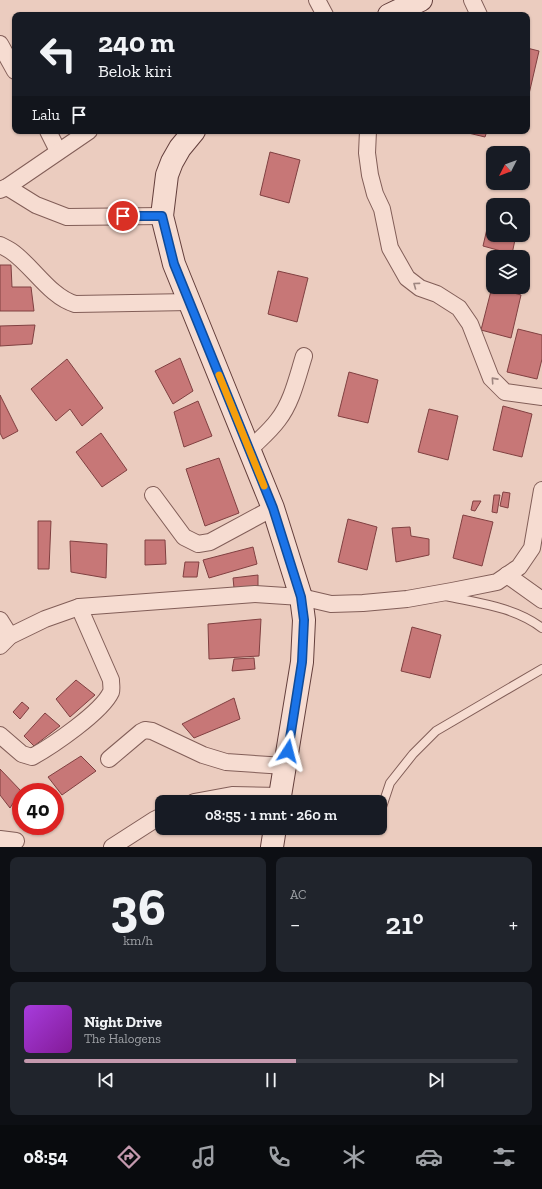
<!DOCTYPE html>
<html lang="id">
<head>
<meta charset="utf-8">
<style>
	body { margin:0; font-family:"Zilla Slab",serif; background:#20242c; color:#f1f3f6; height:100vh; display:flex; flex-direction:column; font-size:15px; white-space:nowrap }
	* { box-sizing:border-box; margin:0 }
	p { font-size:13px; color:#9ea1a6 }
	.icon { flex:none; width:22px; height:22px; fill:none; stroke:currentColor; stroke-width:2; stroke-linecap:round; stroke-linejoin:round }
	.map { position:relative; height:847px; overflow:hidden }
	.panel { display:flex; flex-direction:column; gap:10px; padding:10px; background:#0d0f14; flex:1 }
	.panel>* { flex:none }
	.top-card { position:absolute; left:12px; top:12px; width:518px; height:122px; border-radius:8px; box-shadow:0 1px 3px #0004; background:#171b24; color:#f1f3f6; overflow:hidden }
	.needle { width:26px; rotate:228deg }
	.buttons { position:absolute; left:486px; top:146px; display:grid; gap:8px }
	.buttons a { display:grid; place-items:center; width:44px; height:44px; border-radius:8px; background:#171b24; box-shadow:0 1px 3px #0004; font-size:20px }
	.speed { position:absolute; left:12px; top:783px; display:flex; gap:8px; font-size:20px; font-weight:700; text-align:center }
	.speed>* { display:grid; place-content:center; width:52px; height:52px; border-radius:50%; background:#171b24; box-shadow:0 1px 3px #0004; line-height:1 }
	.speed .limit { border:6px solid #d22; background:#fff; color:#111 }
	.pin { position:absolute; display:grid; place-items:center; width:34px; height:34px; color:#fff; margin:-17px; border:2px solid #fff; border-radius:50%; box-shadow:0 1px 4px #0007 }
	.me { position:absolute; width:44px; margin:-22px; rotate:9deg; stroke-linejoin:round; filter:drop-shadow(0 0 3px #0008) }
	.turn { display:flex; align-items:center; gap:14px; height:84px; padding:0 20px; font-size:18px }
	.turn .icon { width:52px; height:52px; stroke-width:2.5 }
	.turn b { display:block; font-size:28px; line-height:34px }
	.then { display:flex; align-items:center; height:38px; padding:0 20px; background:#0003; gap:8px; font-size:15px }
	.big { font-size:30px; font-weight:600; line-height:1.1 }
	.panel .widget { flex:1; display:flex; flex-direction:column; justify-content:center; gap:6px; min-width:0; padding:0 14px; border-radius:8px; background:#20242c }
	.panel .dial { align-items:center; gap:0 }
	.dial b { font-size:52px; line-height:1 }
	.song { display:flex; align-items:center; gap:12px }
	.cover { width:48px; height:48px; border-radius:6px; background:linear-gradient(135deg,hsl(280 70% 55%),hsl(290 70% 35%)) }
	.played { height:4px; border-radius:2px; background:linear-gradient(90deg,#c499ae 55%,#363941 55%) }
	.keys { display:flex; justify-content:space-around; direction:ltr }
	.heat { display:flex; justify-content:space-between; align-items:center; font-size:22px; direction:ltr }
	.panel .tiles { flex:1; display:grid; gap:10px; grid-template-columns:1fr 1fr }
	.widget:last-child { grid-column:span 2 }
	.trip { position:absolute; left:155px; top:795px; width:232px; height:40px; border-radius:8px; background:#171b24; box-shadow:0 1px 3px #0004; font-weight:600; line-height:40px; text-align:center }
	.dock { display:flex; height:64px; justify-content:space-around; align-items:center; background:#090b0e; color:#9ea1a6 }
	.dock .icon { width:28px; height:28px }
	.dock .on { color:#c499ae }
	.dock b { font-size:18px; color:#f1f3f6 }
	.map>svg:first-child { display:block }
	.building { fill:#c77777; stroke:#804041 }
	.lines { fill:none; stroke-linecap:round; stroke-linejoin:round }
	.lane-casing { stroke:#825e58; stroke-width:10 }
	.street-casing { stroke:#825e58; stroke-width:18 }
	.secondary-casing { stroke:#643f3c; stroke-width:24 }
	.lane { stroke:#f6dcd1; stroke-width:8 }
	.street { stroke:#f6dcd1; stroke-width:16 }
	.secondary { stroke:#f6dcd1; stroke-width:22 }
	.oneway { stroke:#9e8680 }
	.route-casing { stroke:#114b97; stroke-width:10 }
	.route { stroke:#1a73e8; stroke-width:7 }
	.slow { stroke:#f59e0b; stroke-width:7 }
</style>
</head>
<body>
<div class="map">
<svg width="542" height="847" viewBox="0 0 542 847">
	<rect width="100%" height="100%" fill="#ebccbf"/>
	<g class="building">
		<polygon points="527,48 539,51 529,94 527,94"/>
		<polygon points="460,131 487,131 485,137"/>
		<polygon points="270,152 300,160 289,203 260,195"/>
		<polygon points="493,203 501,205 493,205 493,235 516,235 512,254 483,246"/>
		<polygon points="0,265 11,265 12,287 31,287 34,311 0,311"/>
		<polygon points="278,271 308,278 297,322 268,314"/>
		<polygon points="492,287 521,295 511,338 481,330"/>
		<polygon points="35,325 32,344 0,346 0,326"/>
		<polygon points="518,329 542,335 542,359 537,379 507,372"/>
		<polygon points="180,358 193,391 173,404 155,371"/>
		<polygon points="67,359 103,408 82,426 70,409 56,421 31,389"/>
		<polygon points="349,372 378,380 368,423 338,416"/>
		<polygon points="0,395 18,431 3,439 0,433"/>
		<polygon points="198,401 212,436 184,447 174,412"/>
		<polygon points="503,406 532,414 522,457 493,450"/>
		<polygon points="429,409 458,416 448,460 418,452"/>
		<polygon points="101,433 127,470 102,487 76,452"/>
		<polygon points="219,458 239,513 205,526 186,469"/>
		<polygon points="503,492 510,493 508,508 500,506"/>
		<polygon points="494,495 500,495 497,513 492,512"/>
		<polygon points="473,501 481,501 475,511 471,510"/>
		<polygon points="463,515 493,522 482,566 453,558"/>
		<polygon points="348,519 377,527 367,570 338,562"/>
		<polygon points="38,521 51,521 49,569 38,569"/>
		<polygon points="410,527 411,536 429,539 429,555 396,562 392,528"/>
		<polygon points="145,540 165,540 166,564 145,565"/>
		<polygon points="70,541 107,544 106,578 71,572"/>
		<polygon points="253,547 257,564 209,578 203,560"/>
		<polygon points="185,562 199,562 197,577 183,577"/>
		<polygon points="258,575 258,586 234,588 233,578"/>
		<polygon points="261,619 259,656 209,659 208,624"/>
		<polygon points="412,627 441,635 430,678 401,671"/>
		<polygon points="254,658 255,669 232,671 234,659"/>
		<polygon points="76,680 95,695 70,717 56,699"/>
		<polygon points="234,698 240,719 194,738 182,724"/>
		<polygon points="22,702 29,708 20,719 13,712"/>
		<polygon points="45,713 60,726 34,746 24,736"/>
		<polygon points="81,756 96,771 62,795 48,777"/>
		<polygon points="0,769 21,791 10,808 0,795"/>
	</g>
	<g class="lines">
		<g class="lane-casing">
			<g id="lane">
				<path d="M446 596C478 603 515 607 542 628"/>
				<polyline points="380,813 390,783 413,754 436,731 542,669"/>
			</g>
		</g>
		<g class="street-casing">
			<g id="street">
				<polyline points="317,0 325,15"/>
				<polyline points="472,0 479,15"/>
				<polyline points="0,44 15,71"/>
				<polyline points="48,131 58,151"/>
				<polyline points="368,131 367,153 370,175 375,194 382,209 390,248 407,278 420,288 437,294 459,308 470,324 491,378 505,392 542,397"/>
				<polyline points="7,187 36,205 67,217 162,216"/>
				<polyline points="0,190 7,187 89,131"/>
				<path d="M0 245C4 247 8 249 11 251 32 265 50 297 75 304L190 302"/>
				<path d="M249 450C259 440 270 431 278 420 292 402 297 378 304 356"/>
				<polyline points="153,495 184,537 198,544 210,542 273,508"/>
				<polyline points="507,575 542,600"/>
				<polyline points="0,620 10,636"/>
				<polyline points="0,646 10,636 45,619 79,607 255,594 301,597 331,604 363,603 407,599 452,591 497,582 519,567 532,548 542,490"/>
				<path d="M0 735 22 754 32 757C52 746 102 712 111 692 112 689 111 684 111 680L79 607"/>
				<polyline points="109,759 141,732 145,730 152,731 203,755 226,762 285,766"/>
				<polyline points="194,802 232,795 280,796"/>
				<polyline points="0,839 16,841"/>
				<polyline points="112,847 154,820 162,816"/>
			</g>
		</g>
		<g class="secondary-casing">
			<g id="secondary">
				<polyline points="389,15 421,0"/>
				<polyline points="194,131 180,148 172,162 167,175 162,216 174,264 273,508 301,597 304,620 302,662 279,802"/>
				<polyline points="272,847 275,828"/>
			</g>
		</g>
		<use href="#lane" class="lane"/>
		<use href="#street" class="street"/>
		<use href="#secondary" class="secondary"/>
	</g>
	<defs><path id="oneway-chevron" d="M-2-3.5L2.5 0L-2 3.5" fill="none" stroke-width="1.6" stroke-linecap="round" stroke-linejoin="round"/></defs>
	<g class="oneway">
		<use href="#oneway-chevron" transform="translate(416 285) rotate(-144)"/>
		<use href="#oneway-chevron" transform="translate(494 380) rotate(-132)"/>
	</g>
	<g class="lines">
		<g class="route-casing">
			<polyline id="route" points="123,216 162,216 174,264 273,508 301,597 304,620 302,662 288,751"/>
		</g>
		<use href="#route" class="route"/>
		<polyline class="slow" points="219,375 264,486"/>
	</g>
</svg>
<div class="buttons">
<a><svg class="needle" viewBox="-14 -14 28 28"><path d="M0-13l5 13h-10z" fill="#e53935"/><path d="M0 13l5-13h-10z" fill="#9ea1a6"/></svg></a>
<a><svg class="icon" aria-label="search" viewBox="0 0 24 24"><circle cx="10" cy="10" r="6"/><path d="M15 15l6 6"/></svg></a>
<a><svg class="icon" aria-label="layers" viewBox="0 0 24 24"><path d="M12 4l9 5-9 5-9-5zM3 14l9 5 9-5"/></svg></a>
</div>
<div class="speed"><div class="limit">40</div></div>
<div class="pin" style="left:123px;top:216px;background:#d93025"><svg class="icon" aria-label="arrive" viewBox="0 0 24 24"><path d="M6 21V4h12l-3 4 3 4H6"/></svg></div>
<svg class="me" style="left:288px;top:751px" viewBox="-20 -20 40 40"><path d="M0-17L14 15 0 8-14 15z" fill="#1a73e8" stroke="#fff" stroke-width="4"/></svg>
<div class="trip">08:55 · 1 mnt · 260 m</div>
<div class="top-card">
<div class="turn"><svg class="icon" aria-label="left" viewBox="0 0 24 24"><path d="M17 20v-9H6M10 6l-5 5 5 5"/></svg><div><b>240 m</b>Belok kiri</div></div>
<div class="then">Lalu<svg class="icon" aria-label="arrive" viewBox="0 0 24 24"><path d="M6 21V4h12l-3 4 3 4H6"/></svg></div>
</div>
</div>
<section class="panel">
<div class="tiles">
<div class="widget dial"><b>36</b><p>km/h</p></div>
<div class="widget"><p>AC</p>
<div class="heat"><a>−</a><b class="big">21°</b><a>+</a></div>
</div>
<div class="widget">
<div class="song"><i class="cover"></i><div><b>Night Drive</b><p>The Halogens</p></div></div>
<div class="played"></div>
<div class="keys"><svg class="icon" aria-label="previous" viewBox="0 0 24 24"><path d="M18 5L8 12l10 7zM5 5v14"/></svg><svg class="icon" aria-label="pause" viewBox="0 0 24 24"><path d="M8 5v14M16 5v14"/></svg><svg class="icon" aria-label="next" viewBox="0 0 24 24"><path d="M6 5l10 7-10 7zM19 5v14"/></svg></div>
</div>
</div>
</section>
<nav class="dock">
<b>08:54</b>
<svg class="icon on" aria-label="directions" viewBox="0 0 24 24"><path d="M12 3l9 9-9 9-9-9zM9 14v-3h6M13 9l2 2-2 2"/></svg>
<svg class="icon" aria-label="music" viewBox="0 0 24 24"><path d="M9 18V5l10-2v13"/><circle cx="6" cy="18" r="3"/><circle cx="16" cy="16" r="3"/></svg>
<svg class="icon" aria-label="phone" viewBox="0 0 24 24"><path d="M5 4h4l2 5-3 2q2 4 5 5l2-3 5 2v4C11 20 4 13 5 4z"/></svg>
<svg class="icon" aria-label="climate" viewBox="0 0 24 24"><path d="M12 3v18M4 7l16 10M4 17L20 7"/></svg>
<svg class="icon" aria-label="car" viewBox="0 0 24 24"><path d="M5 17H2v-5l4-1 3-4h7l3 4 3 1v5h-3M9 17h6M6 11h13"/><circle cx="7" cy="17" r="2"/><circle cx="17" cy="17" r="2"/></svg>
<svg class="icon" aria-label="filters" viewBox="0 0 24 24"><path d="M4 7h16M4 17h16"/><circle cx="9" cy="7" r="2"/><circle cx="15" cy="17" r="2"/></svg>
</nav>
</body>
</html>
